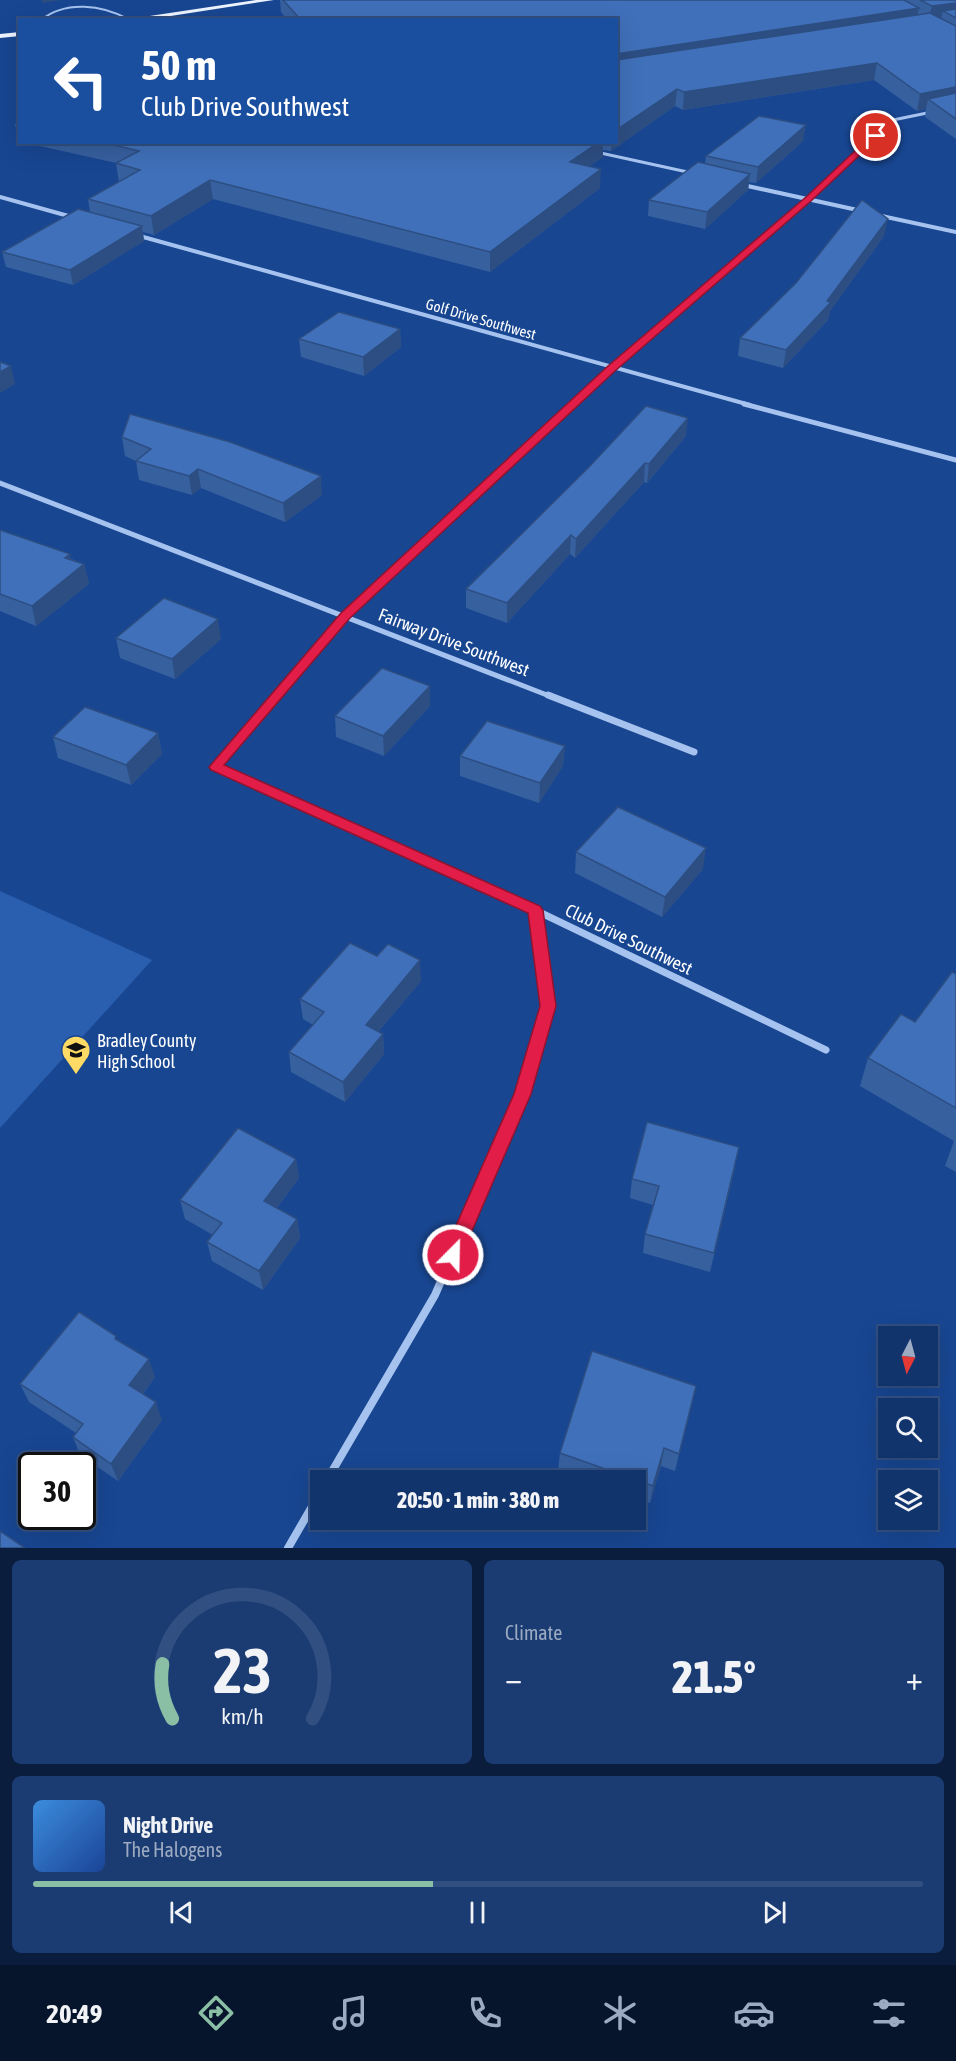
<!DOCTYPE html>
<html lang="en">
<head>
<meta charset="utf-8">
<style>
	body { margin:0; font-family:"Asap Condensed",sans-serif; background:#1b3c72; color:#f1f3f6; height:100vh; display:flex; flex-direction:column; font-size:22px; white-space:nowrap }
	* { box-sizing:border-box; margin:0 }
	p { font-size:20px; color:#9caac2 }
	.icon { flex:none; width:33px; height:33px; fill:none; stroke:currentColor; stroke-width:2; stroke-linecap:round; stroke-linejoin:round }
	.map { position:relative; height:1548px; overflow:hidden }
	.sheet { display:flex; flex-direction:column; gap:12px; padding:12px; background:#0a1d3c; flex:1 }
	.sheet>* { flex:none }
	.guide { position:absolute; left:18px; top:18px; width:600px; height:126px; border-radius:0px; box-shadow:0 6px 24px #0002,0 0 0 2px #314f80; background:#1a4fa0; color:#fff; overflow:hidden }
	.needle { width:39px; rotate:186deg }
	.buttons { position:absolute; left:878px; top:1326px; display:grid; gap:12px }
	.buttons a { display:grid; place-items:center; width:60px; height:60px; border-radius:0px; background:#12346d; box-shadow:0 6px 24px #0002,0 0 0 2px #314f80; font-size:30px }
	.speed { position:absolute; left:18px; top:1452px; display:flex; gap:12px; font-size:30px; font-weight:700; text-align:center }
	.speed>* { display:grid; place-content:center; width:78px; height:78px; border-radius:50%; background:#12346d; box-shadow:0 6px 24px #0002,0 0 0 2px #314f80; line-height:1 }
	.speed .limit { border:3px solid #111; border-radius:9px; background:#fff; color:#111 }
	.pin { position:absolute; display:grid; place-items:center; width:51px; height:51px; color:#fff; margin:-26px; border:3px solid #fff; border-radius:50%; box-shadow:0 2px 6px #0007 }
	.me { position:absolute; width:66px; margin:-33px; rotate:23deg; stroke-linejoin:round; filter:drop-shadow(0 0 4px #0008) }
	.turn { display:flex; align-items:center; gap:21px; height:126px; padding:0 24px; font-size:27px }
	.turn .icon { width:78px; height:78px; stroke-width:2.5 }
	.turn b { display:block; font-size:42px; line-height:51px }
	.big { font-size:45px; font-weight:800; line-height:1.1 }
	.sheet .card { flex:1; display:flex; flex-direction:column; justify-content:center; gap:9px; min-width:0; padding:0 21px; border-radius:9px; background:#1b3c72 }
	.sheet .dial { align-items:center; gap:0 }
	.dial svg { height:156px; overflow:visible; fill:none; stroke:#314f80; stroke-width:7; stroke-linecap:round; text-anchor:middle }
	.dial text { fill:#f1f3f6; stroke:none }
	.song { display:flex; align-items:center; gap:18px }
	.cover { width:72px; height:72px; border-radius:9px; background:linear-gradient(135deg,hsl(210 70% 55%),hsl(220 70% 35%)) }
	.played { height:6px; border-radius:3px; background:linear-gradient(90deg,#8abfa5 45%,#314f80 45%) }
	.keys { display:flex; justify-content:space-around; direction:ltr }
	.heat { display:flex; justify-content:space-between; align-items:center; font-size:33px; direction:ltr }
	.sheet .tiles { flex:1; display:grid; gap:12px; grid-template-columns:1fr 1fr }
	.card:last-child { grid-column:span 2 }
	.trip { position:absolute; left:310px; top:1470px; width:336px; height:60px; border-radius:0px; background:#12346d; box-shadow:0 6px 24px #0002,0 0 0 2px #314f80; font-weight:800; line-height:60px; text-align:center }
	.dock { display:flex; height:96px; justify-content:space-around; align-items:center; background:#07152c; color:#9caac2 }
	.dock .icon { width:42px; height:42px }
	.dock .active { color:#8abfa5 }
	.dock b { font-size:27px; color:#f1f3f6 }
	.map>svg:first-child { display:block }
	.green { fill:#2a5faf }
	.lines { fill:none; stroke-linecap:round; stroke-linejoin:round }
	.service { stroke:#a6c3f0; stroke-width:2 }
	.minor-far4 { stroke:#a6c3f0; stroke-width:3 }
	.minor-far3 { stroke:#a6c3f0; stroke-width:4 }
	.minor-far2 { stroke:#a6c3f0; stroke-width:5 }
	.minor-far1 { stroke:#a6c3f0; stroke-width:7 }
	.minor { stroke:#a6c3f0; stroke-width:8 }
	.primary { fill:#eef4ff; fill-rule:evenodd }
	.wall { fill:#37609f }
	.shaded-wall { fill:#2d4e82 }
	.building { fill:#4070b9; stroke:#2d4e82; stroke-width:1.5 }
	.route { fill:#e11d48; stroke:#92132f; stroke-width:1.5 }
	.labels { text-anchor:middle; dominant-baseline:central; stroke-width:4.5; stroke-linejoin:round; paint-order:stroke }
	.far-street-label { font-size:15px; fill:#fff; stroke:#184691 }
	.street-label { font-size:18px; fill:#fff; stroke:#184691 }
	.poi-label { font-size:18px; fill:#fff; stroke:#184691; text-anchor:start }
</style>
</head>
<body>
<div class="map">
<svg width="956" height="1548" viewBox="0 0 956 1548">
	<rect width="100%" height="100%" fill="#184691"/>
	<polygon class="green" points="0,891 152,960 0,1128"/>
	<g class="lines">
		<path class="service" d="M41 20C66 0 102 5 128 19"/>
		<g class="minor-far4">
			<polyline points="596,152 692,173"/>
			<polyline points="831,178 893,120 932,112"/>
		</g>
		<g class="minor-far3">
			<polyline points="743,185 862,211"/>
			<polyline points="0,197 72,217"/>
			<polyline points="877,215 956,232"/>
			<polyline points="136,235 750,405"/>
			<polyline points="573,405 833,177"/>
		</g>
		<g class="minor-far2">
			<polyline points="744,404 956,460"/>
			<polyline points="0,483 552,697"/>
			<polyline points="276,697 346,616 574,404"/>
		</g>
		<g class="minor-far1">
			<polyline points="278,695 216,767 535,910 826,1050"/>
			<polyline points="548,695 694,752"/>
			<polyline points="529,1070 548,1006 535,910"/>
		</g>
		<g class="minor">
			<polyline points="327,1480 435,1295 522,1094 529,1069"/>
			<polyline points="288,1548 321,1491"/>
		</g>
		<g class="primary">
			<polygon points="256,0 274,0 145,20 123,20"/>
			<polygon points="20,32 20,36 0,38 0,34"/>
		</g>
	</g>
	<g class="wall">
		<polygon points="280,0 956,0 956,139 925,117 926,109 917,111 874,80 683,110 675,106 611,151 603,150 603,157 589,166 600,188 490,272 213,199 154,235 143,232 144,241 73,285 6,267 2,252 90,212 88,199 119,182 116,163 22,142 616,142 616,20 287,20 281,12"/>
		<polygon points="20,122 20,142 19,142 15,124"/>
		<polygon points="803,141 756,183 749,182 748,190 705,229 648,216 649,200 705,164 706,156"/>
		<polygon points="884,236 830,311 828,320 783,368 738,356 740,338"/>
		<polygon points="400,329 401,347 364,376 301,357 299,339"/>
		<polygon points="686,436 647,483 644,482 575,558 570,554 507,623 466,608 466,589 589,467"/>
		<polygon points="122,437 322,495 285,522 201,488 192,495 139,480 136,461 125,456"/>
		<polygon points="0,530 84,564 89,584 36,626 0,611"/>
		<polygon points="116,638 221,639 175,679 120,658"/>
		<polygon points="430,706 384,756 336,737 335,716"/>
		<polygon points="158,733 162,754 131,785 58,758 53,737"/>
		<polygon points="565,746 563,766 539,803 460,776 460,756"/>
		<polygon points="576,852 703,869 662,917 575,873"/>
		<polygon points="956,974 956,1172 945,1166 954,1141 860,1086 868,1058 915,1022"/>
		<polygon points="421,981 378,1032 383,1034 384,1054 345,1102 291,1072 289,1052 313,1025 303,1019 300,999"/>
		<polygon points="296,1159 299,1178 277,1208 297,1219 300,1238 263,1290 212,1261 207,1242 213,1235 185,1219 180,1200"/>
		<polygon points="735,1167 710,1272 643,1253 645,1234 653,1205 630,1198 632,1179"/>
		<polygon points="118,1341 155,1377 143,1394 162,1420 118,1481 80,1455 73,1437 76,1433 29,1402 20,1384"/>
		<polygon points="696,1386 675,1471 661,1466 650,1503 636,1498 636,1480 586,1480 558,1470 560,1453"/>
	</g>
	<g class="shaded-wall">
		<polygon points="42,0 62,0 42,3"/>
		<polygon points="956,3 956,18 943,11 941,20 928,21 932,6"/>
		<polygon points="919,8 916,23 616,70 616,54"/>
		<polygon points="877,63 874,80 683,110 684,92"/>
		<polygon points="956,87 956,104 928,99 926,109 917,111 920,94"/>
		<polygon points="677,89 675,106 611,151 611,142 616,142 616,130"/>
		<polygon points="806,125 803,141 756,183 758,167"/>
		<polygon points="599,142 603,142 603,157 569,181 570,162"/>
		<polygon points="601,169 600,188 490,272 490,252"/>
		<polygon points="750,174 748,190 705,229 707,212"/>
		<polygon points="210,180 213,199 154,235 151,216"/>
		<polygon points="888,219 884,236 830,311 828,320 783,368 786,350 827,301"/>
		<polygon points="142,226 144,241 73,285 70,270"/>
		<polygon points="400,329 401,347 364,376 363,357"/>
		<polygon points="11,366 15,384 0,393 0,372"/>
		<polygon points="688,418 686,436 647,483 649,464"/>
		<polygon points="645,463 644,482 575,558 576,539"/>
		<polygon points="198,469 201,488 192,495 189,476"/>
		<polygon points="321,476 322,495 285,522 283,503"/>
		<polygon points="571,535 570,554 507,623 507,603"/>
		<polygon points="70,554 74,572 84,564 89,584 36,626 32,606 65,558"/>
		<polygon points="218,619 221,639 175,679 172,659"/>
		<polygon points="430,686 430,706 384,756 383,736"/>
		<polygon points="158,733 162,754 131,785 126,765"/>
		<polygon points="565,746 563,766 539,803 540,783"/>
		<polygon points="706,848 703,869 662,917 665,897"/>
		<polygon points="420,960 421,981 367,1045 366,1025"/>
		<polygon points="383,1034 384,1054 345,1102 343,1082"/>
		<polygon points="296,1159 299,1178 267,1221 264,1201"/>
		<polygon points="297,1219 300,1238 263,1290 259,1271"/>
		<polygon points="149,1359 155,1377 136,1403 129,1385"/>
		<polygon points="696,1386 692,1404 675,1471 679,1454"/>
		<polygon points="156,1402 162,1420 118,1481 111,1464"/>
		<polygon points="664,1448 661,1466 650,1503 653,1486"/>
	</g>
	<g class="building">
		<polygon points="283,0 904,0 919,8 616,54 616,20 301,20"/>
		<polygon points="920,0 956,0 956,3 932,6"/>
		<polygon points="956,9 956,18 943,11"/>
		<polygon points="930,13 956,26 956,87 920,94 877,63 684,92 677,89 616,130 616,60"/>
		<polygon points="956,93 956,119 928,99"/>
		<polygon points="759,116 806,125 758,167 706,156"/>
		<polygon points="101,142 599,142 570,162 601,169 490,252 210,180 151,216 88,199 140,170 116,163 139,151"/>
		<polygon points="698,162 750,174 707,212 649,200"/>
		<polygon points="862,200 888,219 827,301 831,302 786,350 740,338 796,283"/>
		<polygon points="78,209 142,226 70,270 2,252"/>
		<polygon points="339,312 400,329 363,357 299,339"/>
		<polygon points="0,362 11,366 0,372"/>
		<polygon points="646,406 688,418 649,464 645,463 576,539 571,535 507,603 466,589 589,467"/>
		<polygon points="130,414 230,442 321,476 283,503 198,469 189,476 136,461 151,449 122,437"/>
		<polygon points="0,530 70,554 65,558 84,564 32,606 0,594"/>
		<polygon points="164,598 218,619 172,659 116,638"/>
		<polygon points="382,668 430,686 383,736 335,716"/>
		<polygon points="85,707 158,733 126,765 53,737"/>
		<polygon points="487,721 565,746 540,783 460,756"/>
		<polygon points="618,807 706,848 665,897 576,852"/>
		<polygon points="350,943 377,956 388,944 420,960 366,1025 383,1034 343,1082 289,1052 324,1012 300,999"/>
		<polygon points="952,972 956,974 956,1108 868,1058 901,1014 915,1022"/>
		<polygon points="647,1122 739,1147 714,1253 645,1234 659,1186 632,1179"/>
		<polygon points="238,1128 296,1159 264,1201 297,1219 259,1271 207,1242 222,1223 180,1200"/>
		<polygon points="79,1312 116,1336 115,1339 149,1359 129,1385 156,1402 111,1464 73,1437 83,1424 20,1384"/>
		<polygon points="592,1351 696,1386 679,1454 664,1448 653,1486 560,1453"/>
		<polygon points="0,1531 25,1548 0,1548"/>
	</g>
	<polygon class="route" points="873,134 880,136 811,201 615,371 350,618 224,765 540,906 543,910 556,1006 531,1094 459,1261 453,1263 446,1261 443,1255 514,1094 540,1006 528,913 211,770 209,767 341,613 608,366 806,197"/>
	<defs>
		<g id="school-pin" transform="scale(1.5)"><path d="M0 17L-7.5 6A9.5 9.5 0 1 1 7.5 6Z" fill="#ffda64" stroke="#184691"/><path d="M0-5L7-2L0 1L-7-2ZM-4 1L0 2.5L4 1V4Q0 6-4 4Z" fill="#111"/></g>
	</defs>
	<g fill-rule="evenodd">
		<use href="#school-pin" x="76" y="1050"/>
	</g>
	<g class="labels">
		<g class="far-street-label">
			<text transform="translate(481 319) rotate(16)">Golf Drive Southwest</text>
		</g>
		<g class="street-label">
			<text transform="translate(454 642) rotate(21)">Fairway Drive Southwest</text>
			<text transform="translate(629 939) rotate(26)">Club Drive Southwest</text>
		</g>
		<g class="poi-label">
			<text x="97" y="1040">Bradley County<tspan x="97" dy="21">High School</tspan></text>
		</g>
	</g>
</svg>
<div class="buttons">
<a><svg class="needle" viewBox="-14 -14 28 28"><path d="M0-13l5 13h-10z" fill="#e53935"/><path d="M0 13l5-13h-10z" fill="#9caac2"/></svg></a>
<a><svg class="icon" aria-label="search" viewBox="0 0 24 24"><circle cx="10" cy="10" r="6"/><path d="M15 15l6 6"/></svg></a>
<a><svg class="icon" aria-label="layers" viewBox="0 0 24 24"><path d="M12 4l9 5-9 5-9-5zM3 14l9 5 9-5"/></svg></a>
</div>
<div class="speed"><div class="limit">30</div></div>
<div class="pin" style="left:876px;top:136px;background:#d93025"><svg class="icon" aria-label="arrive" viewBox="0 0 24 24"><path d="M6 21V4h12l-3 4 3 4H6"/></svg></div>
<svg class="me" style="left:453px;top:1255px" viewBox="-20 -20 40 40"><circle r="17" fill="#e11d48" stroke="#fff" stroke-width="3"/><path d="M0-11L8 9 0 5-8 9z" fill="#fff"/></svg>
<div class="trip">20:50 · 1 min · 380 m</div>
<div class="guide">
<div class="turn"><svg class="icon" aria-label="left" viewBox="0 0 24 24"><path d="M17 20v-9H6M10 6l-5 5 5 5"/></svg><div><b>50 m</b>Club Drive Southwest</div></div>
</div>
</div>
<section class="sheet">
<div class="tiles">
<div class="card dial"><svg viewBox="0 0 100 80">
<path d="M14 69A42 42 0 1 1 86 69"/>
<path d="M14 69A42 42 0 0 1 9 41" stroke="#8abfa5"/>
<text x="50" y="56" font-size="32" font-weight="700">23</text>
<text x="50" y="72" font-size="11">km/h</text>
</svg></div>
<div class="card"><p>Climate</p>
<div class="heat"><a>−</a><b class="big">21.5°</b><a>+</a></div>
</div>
<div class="card">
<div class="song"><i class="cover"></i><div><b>Night Drive</b><p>The Halogens</p></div></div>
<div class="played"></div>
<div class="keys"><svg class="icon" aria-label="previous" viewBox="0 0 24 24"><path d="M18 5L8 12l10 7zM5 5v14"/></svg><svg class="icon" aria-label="pause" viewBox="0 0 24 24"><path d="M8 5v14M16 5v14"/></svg><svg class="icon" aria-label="next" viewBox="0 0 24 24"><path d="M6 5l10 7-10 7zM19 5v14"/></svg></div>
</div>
</div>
</section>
<nav class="dock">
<b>20:49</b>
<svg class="icon active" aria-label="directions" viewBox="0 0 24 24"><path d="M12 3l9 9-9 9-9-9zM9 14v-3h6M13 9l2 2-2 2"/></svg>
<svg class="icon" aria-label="music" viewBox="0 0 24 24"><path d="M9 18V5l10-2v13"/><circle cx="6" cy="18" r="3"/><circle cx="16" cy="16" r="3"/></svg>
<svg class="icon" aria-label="phone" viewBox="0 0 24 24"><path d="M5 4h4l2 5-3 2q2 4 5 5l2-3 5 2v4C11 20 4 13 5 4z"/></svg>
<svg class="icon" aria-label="climate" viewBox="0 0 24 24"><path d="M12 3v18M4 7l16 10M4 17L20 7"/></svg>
<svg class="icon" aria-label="car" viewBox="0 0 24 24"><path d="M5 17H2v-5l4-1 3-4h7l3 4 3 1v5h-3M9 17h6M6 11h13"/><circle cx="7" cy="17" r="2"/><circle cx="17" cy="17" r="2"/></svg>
<svg class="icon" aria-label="filters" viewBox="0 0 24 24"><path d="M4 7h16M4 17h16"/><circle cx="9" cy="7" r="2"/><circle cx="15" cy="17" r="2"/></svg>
</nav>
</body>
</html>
